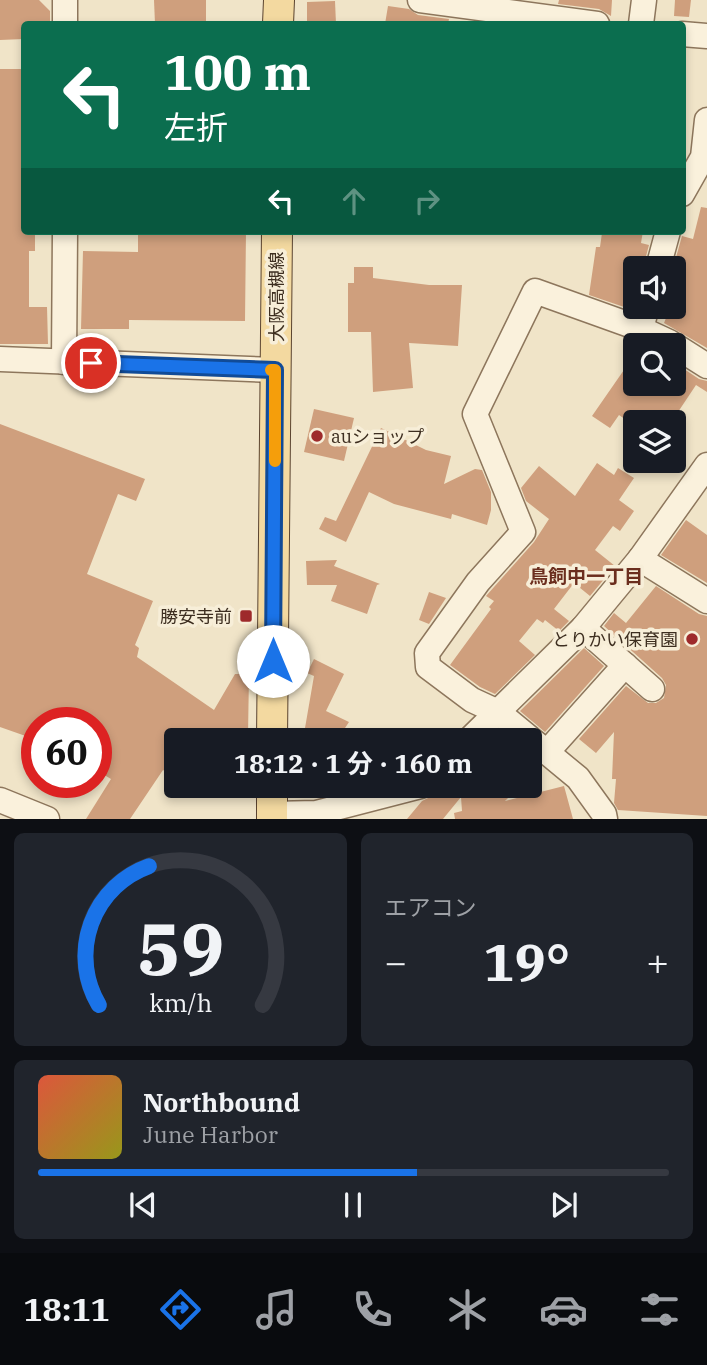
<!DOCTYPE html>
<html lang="ja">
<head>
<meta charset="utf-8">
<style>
	body { margin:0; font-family:"IBM Plex Serif","Noto Sans JP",serif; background:#20242c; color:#f1f3f6; height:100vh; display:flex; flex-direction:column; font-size:26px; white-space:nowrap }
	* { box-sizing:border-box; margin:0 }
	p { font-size:23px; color:#9ea1a6 }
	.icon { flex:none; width:38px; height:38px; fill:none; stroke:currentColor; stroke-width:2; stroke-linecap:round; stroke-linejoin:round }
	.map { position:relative; height:819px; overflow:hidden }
	.sheet { display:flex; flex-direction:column; gap:14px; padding:14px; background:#0d0f14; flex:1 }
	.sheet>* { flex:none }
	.top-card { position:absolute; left:21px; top:21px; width:665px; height:214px; border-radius:7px; box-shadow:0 4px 10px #0003; background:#0b6e4f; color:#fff; overflow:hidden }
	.tools { position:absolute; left:623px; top:256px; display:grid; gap:14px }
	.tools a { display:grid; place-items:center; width:63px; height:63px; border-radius:7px; background:#171b24; box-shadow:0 4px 10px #0003; font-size:35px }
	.speed { position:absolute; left:21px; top:707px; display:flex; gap:14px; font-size:35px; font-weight:700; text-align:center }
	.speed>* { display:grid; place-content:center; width:91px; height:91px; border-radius:50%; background:#171b24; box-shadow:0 4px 10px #0003; line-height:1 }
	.speed .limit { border:10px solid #d22; background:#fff; color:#111 }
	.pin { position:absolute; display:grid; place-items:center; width:60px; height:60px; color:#fff; margin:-30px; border:4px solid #fff; border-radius:50%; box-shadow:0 2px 7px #0007 }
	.me { position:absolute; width:77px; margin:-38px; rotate:0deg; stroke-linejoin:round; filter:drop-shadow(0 0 5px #0008) }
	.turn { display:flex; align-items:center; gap:24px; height:147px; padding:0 28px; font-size:32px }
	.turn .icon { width:91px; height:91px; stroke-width:2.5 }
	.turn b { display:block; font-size:49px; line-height:60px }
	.lanes { display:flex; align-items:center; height:66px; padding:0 28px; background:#0003; justify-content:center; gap:35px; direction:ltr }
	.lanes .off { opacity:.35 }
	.big { font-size:52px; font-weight:700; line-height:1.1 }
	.sheet .widget { flex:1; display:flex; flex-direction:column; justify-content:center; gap:10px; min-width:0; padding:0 24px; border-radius:10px; background:#20242c }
	.sheet .dial { align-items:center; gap:0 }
	.dial svg { height:182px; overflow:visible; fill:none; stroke:#363941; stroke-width:7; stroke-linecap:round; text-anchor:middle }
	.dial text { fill:#f1f3f6; stroke:none }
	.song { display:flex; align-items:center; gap:21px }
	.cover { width:84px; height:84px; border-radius:10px; background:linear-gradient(135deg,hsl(10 70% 55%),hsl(60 70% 35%)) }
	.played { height:7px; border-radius:4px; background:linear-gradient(90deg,#1a73e8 60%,#363941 60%) }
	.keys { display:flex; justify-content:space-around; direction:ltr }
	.heat { display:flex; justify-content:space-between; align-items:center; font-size:38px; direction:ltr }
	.sheet .tiles { flex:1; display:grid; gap:14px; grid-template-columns:1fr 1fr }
	.widget:last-child { grid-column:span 2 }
	.trip { position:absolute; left:164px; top:728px; width:378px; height:70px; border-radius:7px; background:#171b24; box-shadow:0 4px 10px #0003; font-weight:700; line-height:70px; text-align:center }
	.tab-bar { display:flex; height:112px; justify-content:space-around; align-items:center; background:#090b0e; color:#9ea1a6 }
	.tab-bar .icon { width:49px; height:49px }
	.tab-bar .selected { color:#1a73e8 }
	.tab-bar b { font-size:32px; color:#f1f3f6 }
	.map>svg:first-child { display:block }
	.building { fill:#cf9f7d }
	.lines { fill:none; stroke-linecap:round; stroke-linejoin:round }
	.minor-casing { stroke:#8d765c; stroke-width:27 }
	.major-casing { stroke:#5b4430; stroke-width:32 }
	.minor { stroke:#faf1dc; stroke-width:24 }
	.major { stroke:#f3d9a0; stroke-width:30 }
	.route-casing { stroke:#114b97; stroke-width:18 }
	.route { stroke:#1a73e8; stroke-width:12 }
	.slow { stroke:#f59e0b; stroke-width:12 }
	.poi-dot { fill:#9e2a2b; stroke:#f7eed8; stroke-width:2.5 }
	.labels { text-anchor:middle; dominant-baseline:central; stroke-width:7; stroke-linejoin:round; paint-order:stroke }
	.street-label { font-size:18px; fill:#3d2e20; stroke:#f7eed8 }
	.poi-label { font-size:18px; fill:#3d2e20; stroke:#f7eed8; text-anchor:end }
	.neighbourhood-label { font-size:19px; font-weight:bold; fill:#6b2e1e; stroke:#f7eed8 }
</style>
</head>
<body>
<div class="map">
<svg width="707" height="819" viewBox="0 0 707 819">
	<rect width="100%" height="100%" fill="#f0e4c8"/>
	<g class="building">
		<polygon points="0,0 39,0 50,11 50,24 24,24 24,39 0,40"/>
		<polygon points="154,0 206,0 206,24 155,24"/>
		<polygon points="559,0 612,0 611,16 599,9 558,4"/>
		<polygon points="675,0 691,0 689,17 674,16"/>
		<polygon points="335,1 336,24 307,24 307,2"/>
		<polygon points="388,6 409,9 418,15 449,19 448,24 385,24"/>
		<polygon points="0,69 24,69 24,231 35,231 35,251 29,251 29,307 47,307 48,344 0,344"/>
		<polygon points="701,207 707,208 707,348 664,323 671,306 674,306 673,268 682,236 693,239"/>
		<polygon points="138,231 246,231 245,321 129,320 129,329 81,329 83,251 138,252"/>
		<polygon points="610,231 643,231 641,243 649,245 645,260 632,257 624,307 589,295 596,247 600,247 602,233 610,235"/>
		<polygon points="354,267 373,267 373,278 429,285 462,285 458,346 409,343 413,388 373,392 371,332 348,332 348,283 354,283"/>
		<polygon points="675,363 699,379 707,381 707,392 696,385 672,421 658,411 651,422 629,422 619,415 610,428 592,416 626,367 635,374 635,383 674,383"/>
		<polygon points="314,409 354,418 344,461 304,452"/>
		<polygon points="0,424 145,479 136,501 118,494 87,574 153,601 135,645 139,648 137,657 214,710 235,674 249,674 248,735 189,734 184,740 177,740 177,779 163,770 130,819 86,819 111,779 96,770 96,723 37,723 37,740 0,727"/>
		<polygon points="381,428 426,450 451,456 444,484 475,469 482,470 491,492 491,510 487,525 452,514 451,519 394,504 369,492 346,542 319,529 325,517 336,521"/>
		<polygon points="597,463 614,475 618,468 634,478 619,500 634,511 620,531 613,526 595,550 615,566 590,596 574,583 554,609 569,621 559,631 545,620 543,623 537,619 519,641 535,655 495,694 480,687 450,665 491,609 489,607 494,601 486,596 534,542 549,519 526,501 521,488 539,466 575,496"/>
		<polygon points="686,520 707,535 707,583 661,555"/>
		<polygon points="337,560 334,566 380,584 377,585 367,614 331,601 337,585 307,585 306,561"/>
		<polygon points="656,586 699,614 707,616 707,816 618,810 614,803 616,779 612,779 614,732 596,753 579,739 626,686 648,703 656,703 664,698 666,685 662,678 604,626 614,613 626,623"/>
		<polygon points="429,592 446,598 429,624 419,620"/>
		<polygon points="584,648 604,666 545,732 520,711"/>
		<polygon points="314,659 344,674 326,711 349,722 337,740 305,728 314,676 307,673"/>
		<polygon points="435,786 487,786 493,792 499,786 520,786 505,801 564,786 573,819 455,819 454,813 462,811 461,797 443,819 407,819 422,801 432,796"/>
	</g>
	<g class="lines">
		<g class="minor-casing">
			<g id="minor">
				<polyline points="65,0 65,24"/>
				<polyline points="420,0 597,24"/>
				<polyline points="641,24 644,0"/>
				<polyline points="682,34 707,36"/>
				<polyline points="682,194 703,157 707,120"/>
				<polyline points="658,268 668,231"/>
				<polyline points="647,306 641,329 669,342 707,366"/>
				<polyline points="0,359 275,370"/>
				<polyline points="64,362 65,231"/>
				<polyline points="640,559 707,601"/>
				<polyline points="583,628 652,689"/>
				<polyline points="469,740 583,628 640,559 707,465"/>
				<polyline points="547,752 625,665"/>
				<polyline points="0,800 47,819"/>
				<polyline points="272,814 316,813 421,786"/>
				<polyline points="605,819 604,814 578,778 498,712 472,700 428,667 427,653 478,582 523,532 475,414 535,291 641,329"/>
			</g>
		</g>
		<g class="major-casing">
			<g id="major">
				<polyline points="278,24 279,0"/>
				<polyline points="272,740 277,231"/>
				<polyline points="272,819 272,786"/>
			</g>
		</g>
		<use href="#minor" class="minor"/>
		<use href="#major" class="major"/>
	</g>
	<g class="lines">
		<g class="route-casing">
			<polyline id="route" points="91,363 275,370 273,661"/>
		</g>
		<use href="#route" class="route"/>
		<polyline class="slow" points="271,370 275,370 275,461"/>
	</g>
	<g class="poi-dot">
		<circle cx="317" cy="436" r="7"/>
		<rect x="239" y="609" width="14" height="14" rx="3.5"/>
		<circle cx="692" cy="639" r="7"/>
	</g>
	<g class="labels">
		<g class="street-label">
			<text transform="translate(276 297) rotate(-90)">大阪高槻線</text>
		</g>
		<g class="poi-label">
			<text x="331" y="436" text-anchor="start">auショップ</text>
			<text x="232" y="616">勝安寺前</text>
			<text x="678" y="639">とりかい保育園</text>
		</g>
		<g class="neighbourhood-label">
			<text x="586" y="576">鳥飼中一丁目</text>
		</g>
	</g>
</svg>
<div class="tools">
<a><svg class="icon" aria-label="sound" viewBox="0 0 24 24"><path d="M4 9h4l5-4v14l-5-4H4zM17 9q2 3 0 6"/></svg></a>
<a><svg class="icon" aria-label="search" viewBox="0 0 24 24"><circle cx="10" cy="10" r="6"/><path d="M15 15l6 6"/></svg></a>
<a><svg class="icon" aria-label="layers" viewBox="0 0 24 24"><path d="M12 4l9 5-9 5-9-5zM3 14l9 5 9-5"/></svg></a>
</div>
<div class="speed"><div class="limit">60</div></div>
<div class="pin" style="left:91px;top:363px;background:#d93025"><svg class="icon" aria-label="arrive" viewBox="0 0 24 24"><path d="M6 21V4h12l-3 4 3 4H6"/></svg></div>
<svg class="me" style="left:273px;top:661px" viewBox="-20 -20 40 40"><circle r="19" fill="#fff"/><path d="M0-13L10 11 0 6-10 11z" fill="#1a73e8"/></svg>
<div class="trip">18:12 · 1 分 · 160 m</div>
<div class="top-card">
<div class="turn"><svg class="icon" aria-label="left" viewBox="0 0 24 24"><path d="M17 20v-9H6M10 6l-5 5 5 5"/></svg><div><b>100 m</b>左折</div></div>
<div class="lanes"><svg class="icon" aria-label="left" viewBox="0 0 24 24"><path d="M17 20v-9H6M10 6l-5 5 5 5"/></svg><svg class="icon off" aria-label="ahead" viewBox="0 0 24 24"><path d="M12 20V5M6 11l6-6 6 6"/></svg><svg class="icon off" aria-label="right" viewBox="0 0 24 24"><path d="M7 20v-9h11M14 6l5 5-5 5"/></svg></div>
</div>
</div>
<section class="sheet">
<div class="tiles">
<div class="widget dial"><svg viewBox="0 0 100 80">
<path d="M14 69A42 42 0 1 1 86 69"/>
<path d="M14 69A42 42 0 0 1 36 8" stroke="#1a73e8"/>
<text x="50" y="56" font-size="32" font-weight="700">59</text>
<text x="50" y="72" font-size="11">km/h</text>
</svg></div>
<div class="widget"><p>エアコン</p>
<div class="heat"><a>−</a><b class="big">19°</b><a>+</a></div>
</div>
<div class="widget">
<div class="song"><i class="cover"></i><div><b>Northbound</b><p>June Harbor</p></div></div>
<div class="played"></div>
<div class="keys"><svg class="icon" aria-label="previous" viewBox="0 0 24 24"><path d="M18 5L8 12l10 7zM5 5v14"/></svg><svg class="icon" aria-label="pause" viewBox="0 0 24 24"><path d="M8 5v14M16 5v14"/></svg><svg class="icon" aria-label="next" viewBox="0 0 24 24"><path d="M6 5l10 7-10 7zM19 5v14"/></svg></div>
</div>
</div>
</section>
<nav class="tab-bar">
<b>18:11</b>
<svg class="icon selected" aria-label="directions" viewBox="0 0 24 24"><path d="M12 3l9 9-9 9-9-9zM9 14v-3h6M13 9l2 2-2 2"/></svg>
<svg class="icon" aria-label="music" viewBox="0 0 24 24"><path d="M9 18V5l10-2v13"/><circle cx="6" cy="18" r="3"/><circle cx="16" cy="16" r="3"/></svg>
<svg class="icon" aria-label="phone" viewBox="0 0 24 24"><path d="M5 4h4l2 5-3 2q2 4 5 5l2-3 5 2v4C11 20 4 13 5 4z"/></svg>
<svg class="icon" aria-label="climate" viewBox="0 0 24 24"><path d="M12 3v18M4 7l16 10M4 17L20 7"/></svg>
<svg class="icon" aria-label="car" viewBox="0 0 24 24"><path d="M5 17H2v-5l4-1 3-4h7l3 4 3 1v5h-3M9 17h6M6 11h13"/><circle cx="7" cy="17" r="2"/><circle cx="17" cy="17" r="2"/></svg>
<svg class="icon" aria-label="filters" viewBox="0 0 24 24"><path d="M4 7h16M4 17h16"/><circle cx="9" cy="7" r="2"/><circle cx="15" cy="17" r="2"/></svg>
</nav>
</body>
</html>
